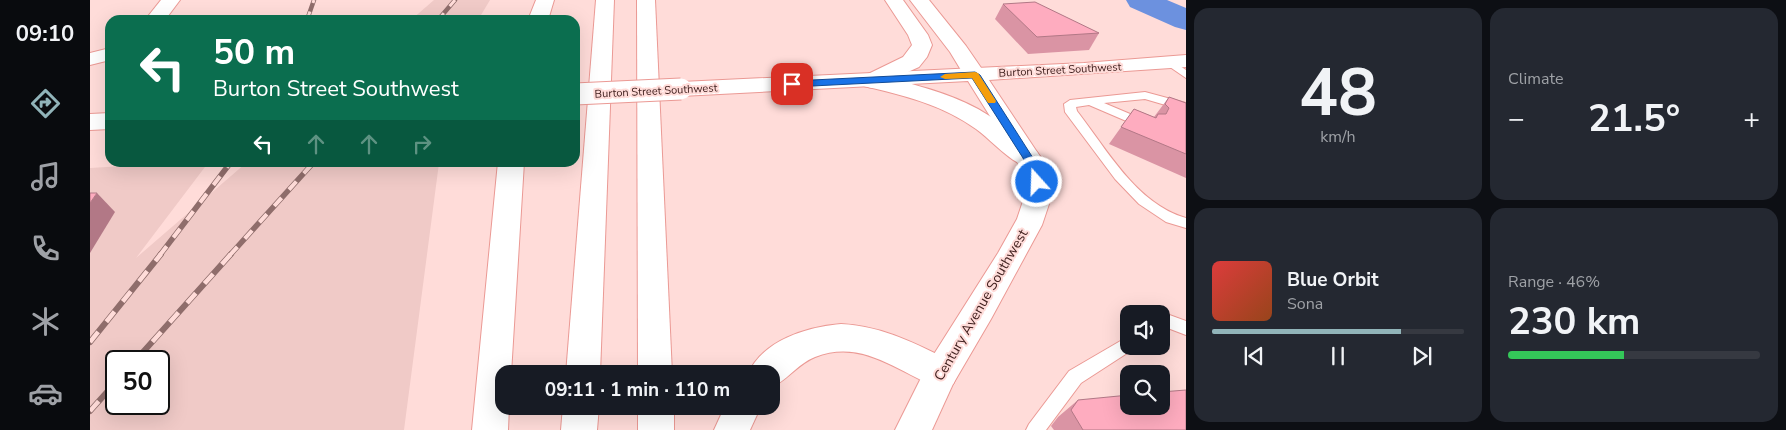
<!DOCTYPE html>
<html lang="en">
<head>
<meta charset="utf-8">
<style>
	body { margin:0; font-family:"Nunito Sans",sans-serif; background:#242831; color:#f1f3f6; height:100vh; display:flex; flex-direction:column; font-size:19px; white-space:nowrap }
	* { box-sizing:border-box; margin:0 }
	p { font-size:16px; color:#9ea1a6 }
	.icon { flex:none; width:28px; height:28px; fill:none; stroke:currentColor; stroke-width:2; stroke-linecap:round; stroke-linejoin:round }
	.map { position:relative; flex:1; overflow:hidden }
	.sheet { display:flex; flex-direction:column; gap:8px; padding:8px; background:#0d0f14; width:600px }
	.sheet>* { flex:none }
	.guide { position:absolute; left:15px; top:15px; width:475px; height:152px; border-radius:15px; box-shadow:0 5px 20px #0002; background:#0b6e4f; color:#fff; overflow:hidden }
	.controls { position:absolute; left:1030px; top:305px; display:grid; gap:10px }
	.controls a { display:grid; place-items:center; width:50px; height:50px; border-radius:10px; background:#171b24; box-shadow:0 5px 20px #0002; font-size:25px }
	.speed { position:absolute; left:15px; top:350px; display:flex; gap:10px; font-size:25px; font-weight:700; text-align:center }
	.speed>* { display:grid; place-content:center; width:65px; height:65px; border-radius:50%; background:#171b24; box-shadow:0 5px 20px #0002; line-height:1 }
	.speed .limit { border:2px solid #111; border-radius:8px; background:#fff; color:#111 }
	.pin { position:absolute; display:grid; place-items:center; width:42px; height:42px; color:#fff; margin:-21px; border-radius:10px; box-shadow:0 2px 8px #0006 }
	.me { position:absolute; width:55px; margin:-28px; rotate:340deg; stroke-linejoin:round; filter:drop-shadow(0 0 4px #0008) }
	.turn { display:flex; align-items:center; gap:18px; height:105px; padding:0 25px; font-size:22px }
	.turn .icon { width:65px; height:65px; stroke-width:2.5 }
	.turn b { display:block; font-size:35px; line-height:42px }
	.lanes { display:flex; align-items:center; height:48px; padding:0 25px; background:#0003; justify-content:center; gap:25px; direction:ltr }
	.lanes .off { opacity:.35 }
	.big { font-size:38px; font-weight:700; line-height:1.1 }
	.sheet .tile { flex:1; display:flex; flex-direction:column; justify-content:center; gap:8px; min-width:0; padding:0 18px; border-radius:15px; background:#242831 }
	.sheet .dial { align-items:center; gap:0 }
	.dial b { font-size:65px; line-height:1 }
	.song { display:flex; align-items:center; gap:15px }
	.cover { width:60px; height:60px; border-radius:8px; background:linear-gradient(135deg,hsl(0 70% 55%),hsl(20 70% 35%)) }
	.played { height:5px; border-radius:2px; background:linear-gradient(90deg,#91b4b9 75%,#363941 75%) }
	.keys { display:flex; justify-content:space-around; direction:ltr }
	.heat { display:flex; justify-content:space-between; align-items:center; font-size:28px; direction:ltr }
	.charge { height:8px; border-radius:4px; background:linear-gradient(90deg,#34c759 46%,#363941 0) }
	.sheet .tiles { flex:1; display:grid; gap:8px; grid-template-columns:repeat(2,1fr) }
	.trip { position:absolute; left:405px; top:365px; width:285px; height:50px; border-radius:15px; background:#171b24; box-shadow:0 5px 20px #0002; font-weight:700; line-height:50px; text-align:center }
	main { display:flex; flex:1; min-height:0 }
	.menu { display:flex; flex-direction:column; width:90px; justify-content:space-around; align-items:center; background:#090b0e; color:#9ea1a6 }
	.menu .icon { width:35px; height:35px }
	.menu .active { color:#91b4b9 }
	.menu b { font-size:22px; color:#f1f3f6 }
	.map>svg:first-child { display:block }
	.built { fill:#f0cac7; fill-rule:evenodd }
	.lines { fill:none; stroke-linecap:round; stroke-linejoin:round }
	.river { fill:#6c91df; fill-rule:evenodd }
	.service-casing { stroke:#eb9994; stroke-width:2 }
	.minor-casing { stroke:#eb9994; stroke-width:2 }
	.tertiary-casing { stroke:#eb9994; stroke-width:2 }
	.secondary-casing { stroke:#eb9994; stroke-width:2 }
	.motorway-casing { stroke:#eb9994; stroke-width:2 }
	.service { fill:#fff; fill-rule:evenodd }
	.minor { fill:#fff; fill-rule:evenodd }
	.tertiary { fill:#fff; fill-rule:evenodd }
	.secondary { fill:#fff; fill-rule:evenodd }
	.motorway { fill:#fff; fill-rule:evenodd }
	.rail-far2-casing { stroke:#8f6d6b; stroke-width:4.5 }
	.rail-far1-casing { stroke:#8f6d6b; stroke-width:5.5 }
	.rail-casing { stroke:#8f6d6b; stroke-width:6 }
	.rail-far2 { stroke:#ffdcd9; stroke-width:3; stroke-dasharray:9; stroke-linecap:butt }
	.rail-far1 { stroke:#ffdcd9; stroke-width:4; stroke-dasharray:11; stroke-linecap:butt }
	.rail { stroke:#ffdcd9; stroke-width:4.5; stroke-dasharray:13; stroke-linecap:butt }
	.secondary-bridge-casing { stroke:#eb9994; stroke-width:23; stroke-linecap:butt }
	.secondary-bridge { stroke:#fff; stroke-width:21 }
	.wall { fill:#da94a4 }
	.shaded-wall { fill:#b27886 }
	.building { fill:#feacbf; stroke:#b27886 }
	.route { fill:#1a73e8; stroke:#114b97 }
	.slow { fill:#f59e0b }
	.labels { text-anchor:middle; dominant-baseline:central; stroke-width:4; stroke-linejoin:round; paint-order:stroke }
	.far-street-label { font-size:11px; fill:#422220; stroke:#ffdcd9 }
	.street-label { font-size:14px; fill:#422220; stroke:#ffdcd9 }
</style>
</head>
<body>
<main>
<nav class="menu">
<b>09:10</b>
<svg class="icon active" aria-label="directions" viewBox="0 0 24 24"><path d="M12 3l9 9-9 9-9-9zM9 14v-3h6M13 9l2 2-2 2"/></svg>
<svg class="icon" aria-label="music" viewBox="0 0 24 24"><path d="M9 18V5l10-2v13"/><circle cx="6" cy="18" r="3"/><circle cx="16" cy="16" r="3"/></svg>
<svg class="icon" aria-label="phone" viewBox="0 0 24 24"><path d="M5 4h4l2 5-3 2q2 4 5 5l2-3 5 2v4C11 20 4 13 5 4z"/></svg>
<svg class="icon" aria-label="climate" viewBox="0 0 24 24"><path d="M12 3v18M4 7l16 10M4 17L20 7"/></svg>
<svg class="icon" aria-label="car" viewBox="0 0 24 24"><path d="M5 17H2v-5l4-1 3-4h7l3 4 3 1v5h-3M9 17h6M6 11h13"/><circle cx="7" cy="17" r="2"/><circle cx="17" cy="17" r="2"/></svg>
</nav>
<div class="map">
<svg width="1096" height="430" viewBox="0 0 1096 430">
	<rect width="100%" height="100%" fill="#ffdcd9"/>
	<g class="built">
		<polygon points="344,0 400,0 388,20 321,20"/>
		<path d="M84 163H118L46 258 156 163H349L314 430H0V168ZM26 361H69V404H26Z"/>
	</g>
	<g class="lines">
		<polygon class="river" points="1036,0 1077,0 1096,8 1096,30 1085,27 1040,7"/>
		<g class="service-casing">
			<g id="service">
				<polygon points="1081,60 1096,70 1096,78 1077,65 1076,63"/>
				<path d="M1055 92 1096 103V111L1055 99 1014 103 1059 122 1061 125 1055 129 999 105 986 107 987 111C1016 148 1046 204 1096 218V228L1076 222 1049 204 1025 179 975 112 974 104 980 100Z"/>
				<polygon points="1074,313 1096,321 1096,335 1075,327 1071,329 1071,314"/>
				<polygon points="1039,336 1039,346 1046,346 1045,348 991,383 956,430 936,430 939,424 979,371"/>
			</g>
		</g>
		<g class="minor-casing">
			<g id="minor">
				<polygon points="71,0 90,0 75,20 55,20"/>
				<polygon points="20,48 20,60 0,65 0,53"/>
				<path d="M782 74C818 83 855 91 888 109 909 121 928 137 947 152L951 158 947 164C943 165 940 167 936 166 921 163 899 138 886 129 853 105 813 95 774 86L771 81 774 76Z"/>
			</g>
		</g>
		<g class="tertiary-casing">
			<polygon id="tertiary" points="851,357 863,362 868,373 842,430 805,430 839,362"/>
		</g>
		<g class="secondary-casing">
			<g id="secondary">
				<polygon points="1096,55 1096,67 899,80 951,158 959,178 961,198 952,225 901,319 863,384 851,389 839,384 834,373 839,362 908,253 927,219 934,198 933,178 926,158 878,81 591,96 583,94 580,89 583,84 591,82 994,63"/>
				<polygon points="20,113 20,129 0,130 0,114"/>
			</g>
		</g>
		<g class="motorway-casing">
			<g id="motorway">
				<polygon points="446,0 464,0 458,20 438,20"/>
				<polygon points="506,0 524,0 510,374 476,374"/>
				<polygon points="547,0 565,0 582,374 548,374"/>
				<polygon points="795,0 813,0 838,35 842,45 837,57 829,67 782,88 774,86 771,81 774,76 813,57 822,45 818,35"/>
				<polygon points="820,0 839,0 876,46 896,75 893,80 885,82 877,80 860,52"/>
				<polygon points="408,162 434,162 421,374 414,374 414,406 419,406 418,430 382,430"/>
				<path d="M751 324C793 326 826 344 863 362L868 373 863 384 851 389C809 373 773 338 725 357 707 364 696 382 681 387V374H658C673 340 717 327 751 324Z"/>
				<polygon points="473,406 509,406 507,430 471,430"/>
				<rect x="548" y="406" width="36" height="24"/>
				<polygon points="635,406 671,406 660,430 624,430"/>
			</g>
		</g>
		<use href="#service" class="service"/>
		<use href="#minor" class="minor"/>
		<use href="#tertiary" class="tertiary"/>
		<use href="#secondary" class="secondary"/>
		<use href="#motorway" class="motorway"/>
		<g class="rail-far2-casing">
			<g id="rail-far2">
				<polyline points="217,20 224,0"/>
				<polyline points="348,20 365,0"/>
			</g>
		</g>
		<g class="rail-far1-casing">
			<g id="rail-far1">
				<polyline points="70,255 141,162"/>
				<polyline points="140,255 224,162"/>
			</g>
		</g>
		<g class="rail-casing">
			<g id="rail">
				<polyline points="0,342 71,254"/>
				<polyline points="45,361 141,254"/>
				<polyline points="0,411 26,382"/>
			</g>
		</g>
		<use href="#rail-far2" class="rail-far2"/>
		<use href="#rail-far1" class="rail-far1"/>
		<use href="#rail" class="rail"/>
		<g class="secondary-bridge-casing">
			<polyline id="secondary-bridge" points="485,94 591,89"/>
		</g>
		<use href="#secondary-bridge" class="secondary-bridge"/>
	</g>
	<g class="wall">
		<polygon points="913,4 1009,33 999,50 938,54 905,19"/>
		<polygon points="1079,97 1096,103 1096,178 1019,144 1044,109 1064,117"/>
		<polygon points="988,400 1096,430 964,430 961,426 968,417"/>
	</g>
	<polygon class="shaded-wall" points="7,193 25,212 0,253 0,203"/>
	<g class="building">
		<polygon points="945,2 1009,33 947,37 913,4"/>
		<polygon points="1079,97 1096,103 1096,154 1031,127 1044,109 1066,118 1068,114 1076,114 1079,108 1075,104"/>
		<polygon points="0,193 7,193 0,203"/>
		<polygon points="1096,390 1096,430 993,430 981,410 988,400 1039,395 1039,406 1071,406 1071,392"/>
	</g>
	<polygon class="route" points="885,72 890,75 943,158 952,182 951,185 943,185 933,158 882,78 702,87 697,84 702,81"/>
	<polygon class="slow" points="885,72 888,73 906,101 905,103 898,103 882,78 855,79 850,77 855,74"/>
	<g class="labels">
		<g class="far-street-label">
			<text transform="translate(970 70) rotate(-3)">Burton Street Southwest</text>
			<text transform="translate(566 91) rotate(-3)">Burton Street Southwest</text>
		</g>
		<g class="street-label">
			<text transform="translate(891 305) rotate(-60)">Century Avenue Southwest</text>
		</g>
	</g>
</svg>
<div class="controls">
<a><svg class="icon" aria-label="sound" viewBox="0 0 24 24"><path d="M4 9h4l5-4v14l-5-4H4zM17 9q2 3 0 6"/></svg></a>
<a><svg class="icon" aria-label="search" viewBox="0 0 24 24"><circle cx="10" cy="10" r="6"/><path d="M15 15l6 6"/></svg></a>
</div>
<div class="speed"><div class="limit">50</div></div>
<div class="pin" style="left:702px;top:84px;background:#d93025"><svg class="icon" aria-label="arrive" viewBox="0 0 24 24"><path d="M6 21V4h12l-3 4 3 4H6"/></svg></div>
<svg class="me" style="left:947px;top:182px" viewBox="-20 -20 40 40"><circle r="17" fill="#1a73e8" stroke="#fff" stroke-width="3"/><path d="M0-11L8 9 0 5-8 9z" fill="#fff"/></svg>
<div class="trip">09:11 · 1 min · 110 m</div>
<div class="guide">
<div class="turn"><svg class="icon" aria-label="left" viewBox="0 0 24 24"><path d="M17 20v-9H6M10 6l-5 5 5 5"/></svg><div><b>50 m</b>Burton Street Southwest</div></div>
<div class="lanes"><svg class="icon" aria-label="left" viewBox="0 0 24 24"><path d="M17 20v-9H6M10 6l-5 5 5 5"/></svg><svg class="icon off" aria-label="ahead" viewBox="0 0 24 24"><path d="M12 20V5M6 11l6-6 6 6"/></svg><svg class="icon off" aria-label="ahead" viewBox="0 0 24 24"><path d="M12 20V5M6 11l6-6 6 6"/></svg><svg class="icon off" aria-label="right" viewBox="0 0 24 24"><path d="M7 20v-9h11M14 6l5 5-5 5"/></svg></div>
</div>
</div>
<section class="sheet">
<div class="tiles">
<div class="tile dial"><b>48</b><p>km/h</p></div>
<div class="tile"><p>Climate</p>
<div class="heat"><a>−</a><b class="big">21.5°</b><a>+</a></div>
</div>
<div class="tile">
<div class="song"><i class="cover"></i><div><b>Blue Orbit</b><p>Sona</p></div></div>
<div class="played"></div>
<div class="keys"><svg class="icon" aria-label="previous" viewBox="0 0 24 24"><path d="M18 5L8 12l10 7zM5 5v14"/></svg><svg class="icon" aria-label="pause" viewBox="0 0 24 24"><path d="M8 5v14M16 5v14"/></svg><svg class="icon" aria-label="next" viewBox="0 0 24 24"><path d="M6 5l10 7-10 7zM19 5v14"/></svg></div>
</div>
<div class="tile"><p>Range · 46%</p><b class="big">230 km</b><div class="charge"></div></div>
</div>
</section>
</main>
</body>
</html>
